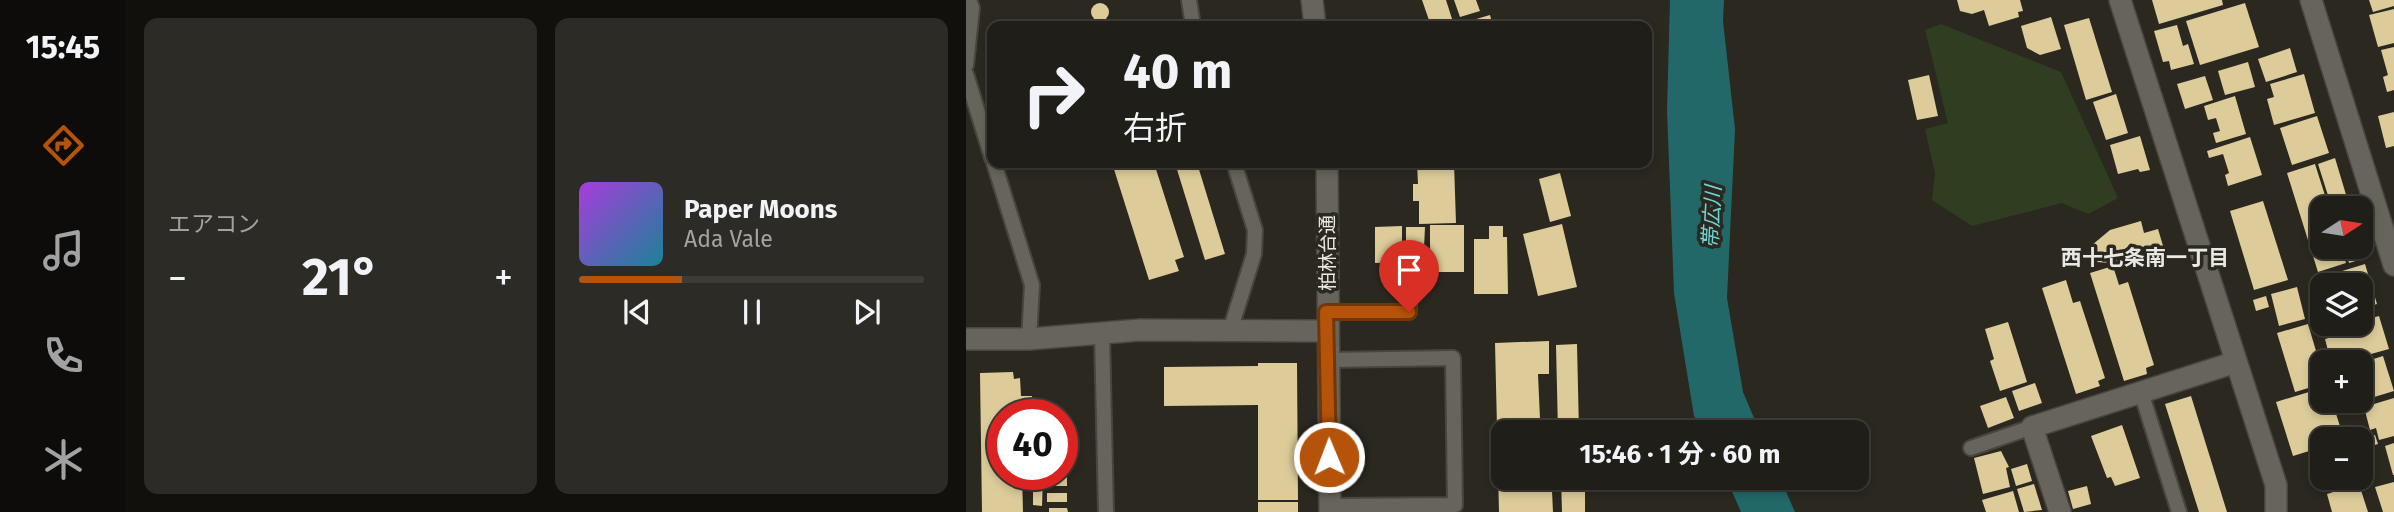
<!DOCTYPE html>
<html lang="ja">
<head>
<meta charset="utf-8">
<style>
	body { margin:0; font-family:"Fira Sans","Noto Sans JP",sans-serif; background:#2d2b25; color:#f1f3f6; height:100vh; display:flex; flex-direction:column; font-size:26px; white-space:nowrap }
	* { box-sizing:border-box; margin:0 }
	p { font-size:23px; color:#a2a2a2 }
	.icon { flex:none; width:38px; height:38px; fill:none; stroke:currentColor; stroke-width:2; stroke-linecap:round; stroke-linejoin:round }
	.map { position:relative; flex:1; overflow:hidden }
	.details { display:flex; flex-direction:column; gap:18px; padding:18px; background:#12100d; width:840px }
	.details>* { flex:none }
	.top-card { position:absolute; left:21px; top:21px; width:665px; height:147px; border-radius:14px; box-shadow:0 4px 10px #0003,0 0 0 2px #3d3c37; background:#201e18; color:#f1f3f6; overflow:hidden }
	.needle { width:46px; rotate:78deg }
	.buttons { position:absolute; left:1344px; top:196px; display:grid; gap:14px }
	.buttons a { display:grid; place-items:center; width:63px; height:63px; border-radius:14px; background:#201e18; box-shadow:0 4px 10px #0003,0 0 0 2px #3d3c37; font-size:35px }
	.speed { position:absolute; left:21px; top:399px; display:flex; gap:14px; font-size:35px; font-weight:700; text-align:center }
	.speed>* { display:grid; place-content:center; width:91px; height:91px; border-radius:50%; background:#201e18; box-shadow:0 4px 10px #0003,0 0 0 2px #3d3c37; line-height:1 }
	.speed .limit { border:10px solid #d22; background:#fff; color:#111 }
	.pin { position:absolute; display:grid; place-items:center; width:60px; height:60px; color:#fff; margin:-72px -30px; border-radius:50% 50% 50% 0; rotate:-45deg; box-shadow:0 0 7px #0007 }
	.pin .icon { rotate:45deg }
	.me { position:absolute; width:77px; margin:-38px; rotate:359deg; stroke-linejoin:round; filter:drop-shadow(0 0 5px #0008) }
	.turn { display:flex; align-items:center; gap:24px; height:147px; padding:0 21px; font-size:32px }
	.turn .icon { width:91px; height:91px; stroke-width:2.5 }
	.turn b { display:block; font-size:49px; line-height:60px }
	.big { font-size:52px; font-weight:700; line-height:1.1 }
	.details .card { flex:1; display:flex; flex-direction:column; justify-content:center; gap:10px; min-width:0; padding:0 24px; border-radius:14px; background:#2d2b25 }
	.song { display:flex; align-items:center; gap:21px }
	.cover { width:84px; height:84px; border-radius:10px; background:linear-gradient(135deg,hsl(280 70% 55%),hsl(190 70% 35%)) }
	.played { height:7px; border-radius:4px; background:linear-gradient(90deg,#b45309 30%,#3d3c37 30%) }
	.keys { display:flex; justify-content:space-around; direction:ltr }
	.heat { display:flex; justify-content:space-between; align-items:center; font-size:38px; direction:ltr }
	.details .tiles { flex:1; display:grid; gap:18px; grid-template-columns:repeat(2,1fr) }
	.trip { position:absolute; left:525px; top:420px; width:378px; height:70px; border-radius:14px; background:#201e18; box-shadow:0 4px 10px #0003,0 0 0 2px #3d3c37; font-weight:700; line-height:70px; text-align:center }
	main { display:flex; flex:1; min-height:0 }
	.tabs { display:flex; flex-direction:column; width:126px; justify-content:space-around; align-items:center; background:#0d0c0a; color:#a2a2a2 }
	.tabs .icon { width:49px; height:49px }
	.tabs .on { color:#b45309 }
	.tabs b { font-size:32px; color:#f1f3f6 }
	.map>svg:first-child { display:block }
	.green { fill:#2f3e20 }
	.water { fill:#226868 }
	.building { fill:#ddcc9a }
	.lines { fill:none; stroke-linecap:round; stroke-linejoin:round }
	.lane-casing { stroke:#47453e; stroke-width:18 }
	.street-casing { stroke:#47453e; stroke-width:24 }
	.secondary-casing { stroke:#47453e; stroke-width:24 }
	.lane { stroke:#67645b; stroke-width:14 }
	.street { stroke:#67645b; stroke-width:21 }
	.secondary { stroke:#67645b; stroke-width:21 }
	.route-casing { stroke:#753606; stroke-width:18 }
	.route { stroke:#b45309; stroke-width:12 }
	.labels { text-anchor:middle; dominant-baseline:central; stroke-width:7; stroke-linejoin:round; paint-order:stroke }
	.street-label { font-size:19px; fill:#eae8e3; stroke:#2b2820 }
	.water-label { font-size:21px; font-style:italic; fill:#6dd7d7; stroke:#2b2820 }
	.neighbourhood-label { font-size:21px; font-weight:bold; fill:#eae8e3; stroke:#2b2820 }
</style>
</head>
<body>
<main>
<nav class="tabs">
<b>15:45</b>
<svg class="icon on" aria-label="directions" viewBox="0 0 24 24"><path d="M12 3l9 9-9 9-9-9zM9 14v-3h6M13 9l2 2-2 2"/></svg>
<svg class="icon" aria-label="music" viewBox="0 0 24 24"><path d="M9 18V5l10-2v13"/><circle cx="6" cy="18" r="3"/><circle cx="16" cy="16" r="3"/></svg>
<svg class="icon" aria-label="phone" viewBox="0 0 24 24"><path d="M5 4h4l2 5-3 2q2 4 5 5l2-3 5 2v4C11 20 4 13 5 4z"/></svg>
<svg class="icon" aria-label="climate" viewBox="0 0 24 24"><path d="M12 3v18M4 7l16 10M4 17L20 7"/></svg>
</nav>
<section class="details">
<div class="tiles">
<div class="card"><p>エアコン</p>
<div class="heat"><a>−</a><b class="big">21°</b><a>+</a></div>
</div>
<div class="card">
<div class="song"><i class="cover"></i><div><b>Paper Moons</b><p>Ada Vale</p></div></div>
<div class="played"></div>
<div class="keys"><svg class="icon" aria-label="previous" viewBox="0 0 24 24"><path d="M18 5L8 12l10 7zM5 5v14"/></svg><svg class="icon" aria-label="pause" viewBox="0 0 24 24"><path d="M8 5v14M16 5v14"/></svg><svg class="icon" aria-label="next" viewBox="0 0 24 24"><path d="M6 5l10 7-10 7zM19 5v14"/></svg></div>
</div>
</div>
</section>
<div class="map">
<svg width="1428" height="512" viewBox="0 0 1428 512">
	<rect width="100%" height="100%" fill="#2b2820"/>
	<polygon class="green" points="975,24 1095,72 1152,198 1122,214 1096,203 1006,226 966,200 969,173 959,129 982,123 959,30"/>
	<g class="water">
		<polygon points="704,0 758,0 757,21 769,129 761,298 777,392 794,432 737,432 728,416 708,293 701,110"/>
		<polygon points="760,478 814,478 829,512 775,512"/>
	</g>
	<g class="building">
		<polygon points="456,0 480,0 487,22 465,26"/>
		<polygon points="488,0 510,0 514,11 494,17"/>
		<polygon points="991,0 1054,0 1057,11 1052,12 1053,17 1023,26 1018,10 1006,14 994,11"/>
		<polygon points="1186,0 1256,0 1257,5 1193,24"/>
		<polygon points="1403,0 1428,0 1428,6 1407,12"/>
		<circle cx="134" cy="12" r="9"/>
		<polygon points="1279,3 1293,47 1234,65 1220,21"/>
		<polygon points="1428,9 1428,43 1412,47 1403,15"/>
		<polygon points="524,15 527,26 493,26 493,24"/>
		<polygon points="1085,17 1095,49 1074,55 1061,48 1055,26"/>
		<polygon points="1123,18 1146,92 1120,100 1098,25"/>
		<polygon points="1211,25 1217,46 1222,44 1228,64 1205,70 1203,61 1197,62 1188,31"/>
		<polygon points="1428,47 1428,90 1421,92 1417,77 1422,75 1415,50"/>
		<polygon points="1324,48 1331,72 1300,82 1292,59"/>
		<polygon points="1282,62 1289,87 1259,95 1252,71"/>
		<polygon points="1338,74 1349,113 1308,125 1301,99 1308,97 1304,84"/>
		<polygon points="963,75 972,116 951,120 942,80"/>
		<polygon points="1239,76 1247,100 1219,109 1211,84"/>
		<polygon points="1150,94 1162,133 1140,140 1127,102"/>
		<polygon points="1269,96 1280,134 1250,143 1247,133 1254,131 1250,118 1242,120 1238,106"/>
		<polygon points="1428,112 1428,146 1420,148 1412,116"/>
		<polygon points="1351,116 1363,153 1326,165 1314,128"/>
		<polygon points="1174,136 1184,170 1174,172 1172,169 1152,174 1144,145"/>
		<polygon points="1284,137 1296,175 1262,186 1259,175 1263,173 1257,154 1243,158 1241,151"/>
		<polygon points="1369,158 1384,208 1366,208 1352,164"/>
		<polygon points="146,163 188,163 218,257 209,260 213,271 183,280"/>
		<polygon points="209,163 231,163 259,254 239,260"/>
		<polygon points="451,163 488,163 490,223 453,224 453,201 447,201 447,184 452,184"/>
		<polygon points="1349,164 1363,208 1356,208 1356,247 1375,247 1380,263 1352,272 1321,173"/>
		<polygon points="594,173 605,216 584,222 573,179"/>
		<polygon points="1297,201 1322,280 1288,290 1264,211"/>
		<polygon points="1175,221 1178,233 1192,229 1198,249 1145,263 1131,262 1126,245 1144,230"/>
		<polygon points="596,224 611,287 572,296 557,234"/>
		<rect x="464" y="225" width="34" height="47"/>
		<polygon points="436,226 436,262 409,263 409,227"/>
		<polygon points="523,226 537,226 537,237 541,237 542,294 508,294 508,239 523,239"/>
		<polygon points="440,227 459,227 458,248 440,248"/>
		<polygon points="1378,247 1396,247 1400,258 1383,263"/>
		<polygon points="1399,264 1411,304 1395,309 1395,285 1365,285 1377,281 1373,272"/>
		<polygon points="1147,266 1153,285 1162,282 1188,365 1180,368 1181,374 1158,381 1124,273"/>
		<polygon points="1100,280 1107,303 1114,301 1139,378 1132,381 1134,386 1110,394 1076,288"/>
		<polygon points="1331,287 1339,319 1313,326 1305,294"/>
		<polygon points="1300,296 1303,307 1290,311 1287,300"/>
		<polygon points="1413,316 1423,349 1376,362 1365,362 1359,339 1396,329 1395,321"/>
		<polygon points="1042,322 1061,382 1034,391 1024,361 1028,359 1019,329"/>
		<polygon points="1342,324 1356,371 1356,384 1329,392 1311,333"/>
		<polygon points="1354,324 1370,324 1371,328 1357,332"/>
		<polygon points="583,341 583,374 572,374 574,419 587,419 587,432 537,432 537,478 574,478 574,491 586,491 587,512 533,512 529,343"/>
		<polygon points="611,344 613,432 592,432 590,345"/>
		<polygon points="1417,356 1428,391 1395,401 1395,363"/>
		<polygon points="292,363 331,363 332,500 292,500 292,405 198,406 198,367 292,366"/>
		<polygon points="47,372 48,379 54,378 55,396 66,396 66,415 37,415 37,474 56,474 57,512 16,512 14,373"/>
		<polygon points="1069,383 1076,403 1053,411 1046,391"/>
		<polygon points="1356,388 1356,401 1366,401 1378,439 1356,439 1356,447 1327,456 1310,402"/>
		<polygon points="1225,396 1261,512 1233,512 1199,404"/>
		<polygon points="1040,397 1048,418 1022,428 1014,406"/>
		<polygon points="1428,398 1428,436 1413,440 1410,428 1404,430 1398,407"/>
		<polygon points="1368,401 1394,401 1371,408"/>
		<polygon points="1156,425 1174,478 1149,486 1145,477 1141,478 1125,436"/>
		<polygon points="1409,435 1412,444 1395,449 1395,439"/>
		<polygon points="1428,443 1428,475 1427,475 1419,446"/>
		<polygon points="1035,451 1043,467 1040,468 1044,487 1017,494 1008,458"/>
		<polygon points="1061,464 1066,481 1050,486 1045,469"/>
		<polygon points="67,474 77,474 76,506 67,505"/>
		<rect x="81" y="475" width="20" height="11"/>
		<polygon points="595,478 619,478 619,512 596,512"/>
		<polygon points="1428,482 1428,512 1417,512 1409,487"/>
		<polygon points="1068,484 1076,510 1058,512 1051,489"/>
		<polygon points="1393,484 1402,512 1366,512 1361,494"/>
		<polygon points="1121,486 1125,504 1107,509 1102,491"/>
		<polygon points="1047,491 1053,512 1020,512 1016,500"/>
		<rect x="81" y="493" width="20" height="9"/>
		<rect x="292" y="502" width="40" height="10"/>
		<polygon points="83,508 101,508 102,512 83,512"/>
	</g>
	<g class="lines">
		<g class="lane-casing">
			<g id="lane">
				<polyline points="223,0 227,26"/>
				<polyline points="0,65 6,8 3,0"/>
				<polyline points="0,74 26,158"/>
				<polyline points="28,163 66,285 63,339"/>
				<polyline points="360,312 443,312 443,258"/>
				<polyline points="264,331 288,254 289,230 268,163"/>
				<polyline points="136,334 140,512"/>
				<polyline points="361,360 487,358 489,505 364,506"/>
				<polyline points="1175,392 1213,512"/>
				<polyline points="1005,448 1066,427"/>
			</g>
		</g>
		<g class="street-casing">
			<g id="street">
				<polyline points="1154,0 1310,485 1310,512"/>
				<polyline points="1345,0 1428,265"/>
				<polyline points="0,339 63,339 174,330 361,331"/>
				<polyline points="1094,512 1066,427 1270,362"/>
			</g>
		</g>
		<g class="secondary-casing">
			<g id="secondary">
				<polyline points="346,0 349,26"/>
				<polyline points="361,163 364,512"/>
			</g>
		</g>
		<use href="#lane" class="lane"/>
		<use href="#street" class="street"/>
		<use href="#secondary" class="secondary"/>
	</g>
	<g class="lines">
		<g class="route-casing">
			<polyline id="route" points="363,457 360,312 443,312"/>
		</g>
		<use href="#route" class="route"/>
	</g>
	<g class="labels">
		<g class="street-label">
			<text transform="translate(361 253) rotate(-90)">柏林台通</text>
		</g>
		<g class="water-label">
			<text transform="translate(746 217) rotate(-87)">帯広川</text>
		</g>
		<g class="neighbourhood-label">
			<text x="1179" y="258">西十七条南一丁目</text>
		</g>
	</g>
</svg>
<div class="buttons">
<a><svg class="needle" viewBox="-14 -14 28 28"><path d="M0-13l5 13h-10z" fill="#e53935"/><path d="M0 13l5-13h-10z" fill="#a2a2a2"/></svg></a>
<a><svg class="icon" aria-label="layers" viewBox="0 0 24 24"><path d="M12 4l9 5-9 5-9-5zM3 14l9 5 9-5"/></svg></a>
<a>+</a>
<a>−</a>
</div>
<div class="speed"><div class="limit">40</div></div>
<div class="pin" style="left:443px;top:312px;background:#d93025"><svg class="icon" aria-label="arrive" viewBox="0 0 24 24"><path d="M6 21V4h12l-3 4 3 4H6"/></svg></div>
<svg class="me" style="left:363px;top:457px" viewBox="-20 -20 40 40"><circle r="17" fill="#b45309" stroke="#fff" stroke-width="3"/><path d="M0-11L8 9 0 5-8 9z" fill="#fff"/></svg>
<div class="trip">15:46 · 1 分 · 60 m</div>
<div class="top-card">
<div class="turn"><svg class="icon" aria-label="right" viewBox="0 0 24 24"><path d="M7 20v-9h11M14 6l5 5-5 5"/></svg><div><b>40 m</b>右折</div></div>
</div>
</div>
</main>
</body>
</html>
